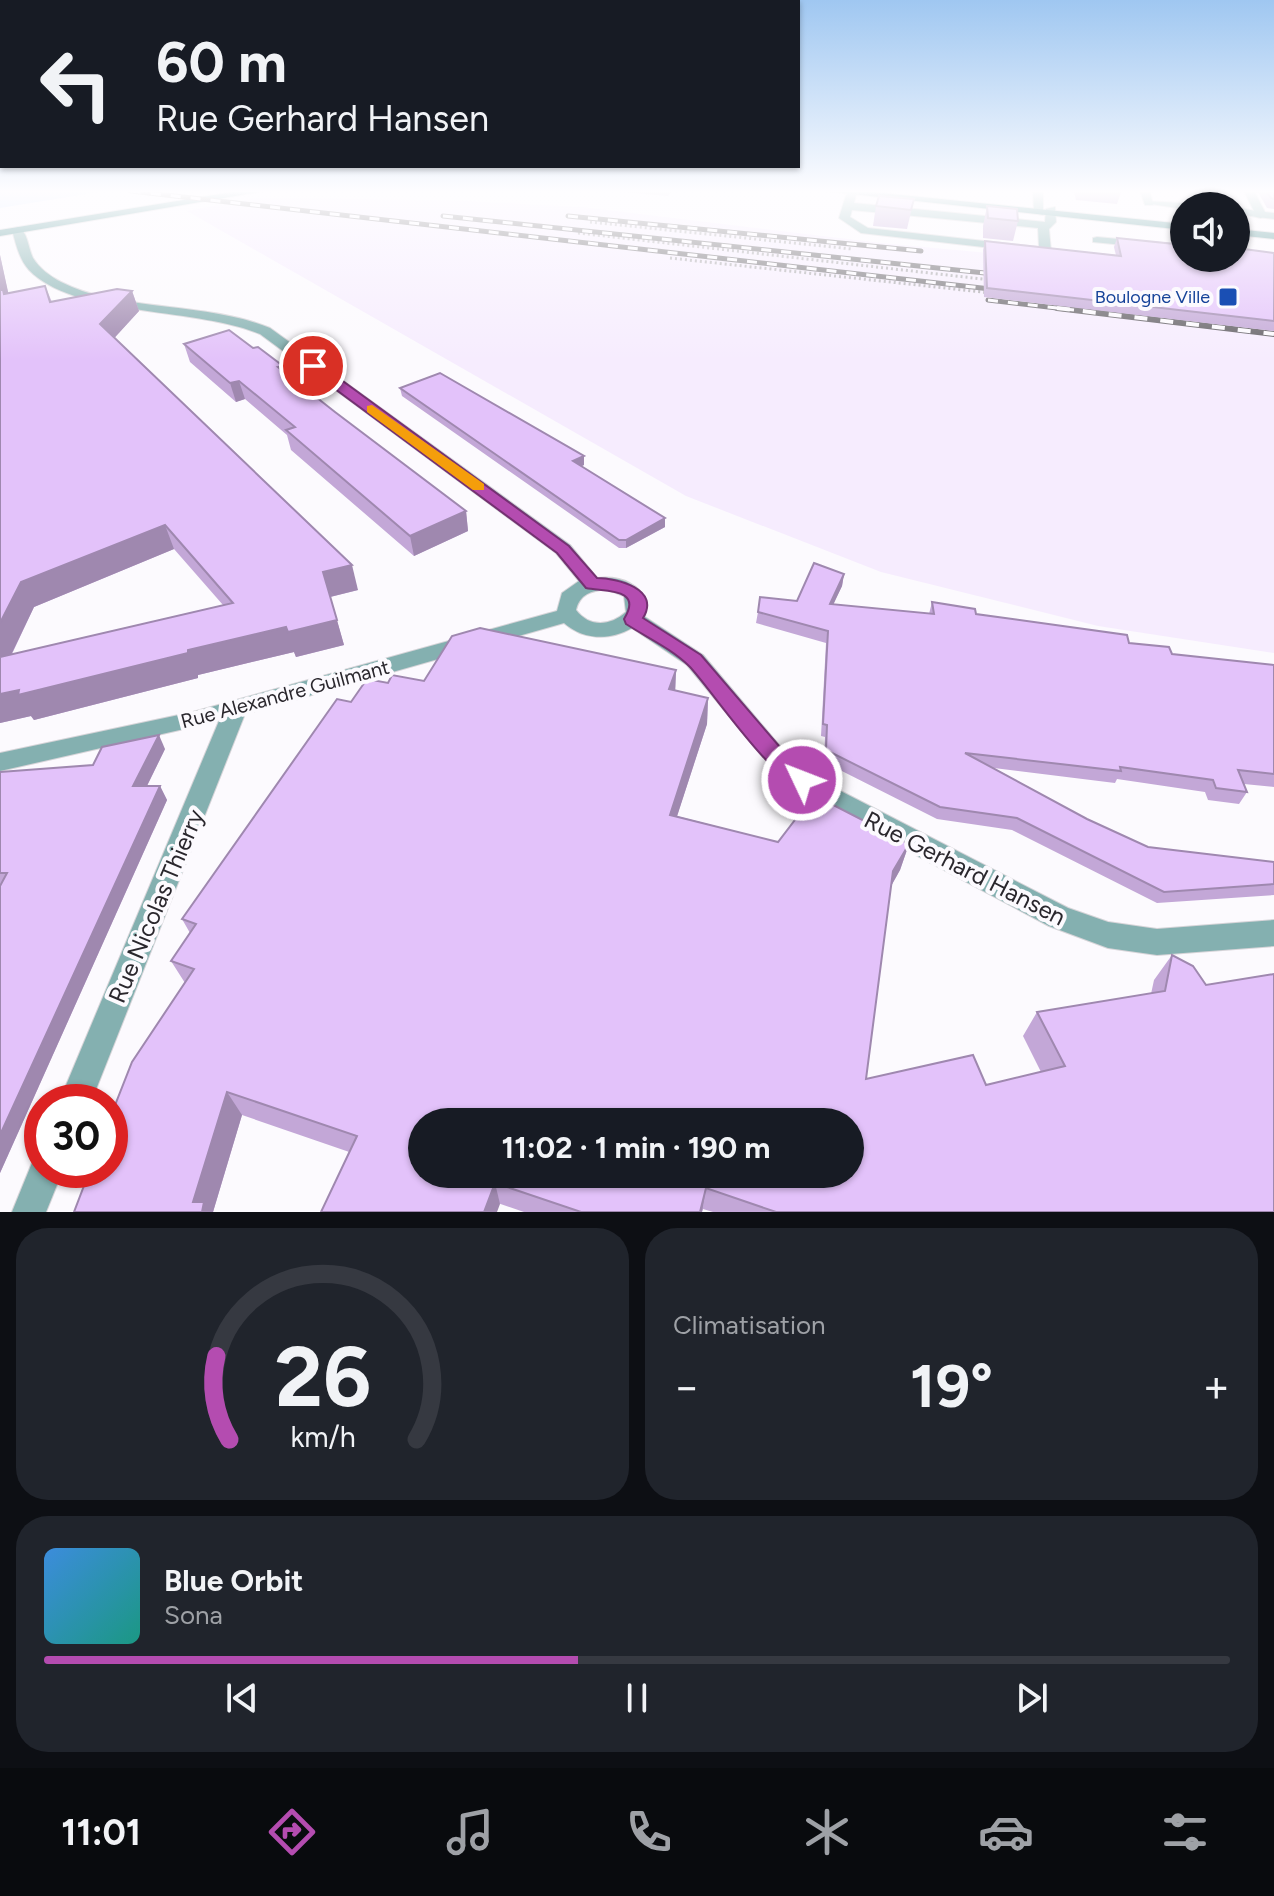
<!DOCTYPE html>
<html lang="fr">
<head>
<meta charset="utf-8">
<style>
	body { margin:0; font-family:Figtree,sans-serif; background:#20242c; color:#f1f3f6; height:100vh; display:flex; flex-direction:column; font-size:30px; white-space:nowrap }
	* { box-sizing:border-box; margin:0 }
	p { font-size:26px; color:#9ea1a6 }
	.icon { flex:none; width:44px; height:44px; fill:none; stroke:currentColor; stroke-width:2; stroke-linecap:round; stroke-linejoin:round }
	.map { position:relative; height:1212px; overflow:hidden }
	.details { display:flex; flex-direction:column; gap:16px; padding:16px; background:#0d0f14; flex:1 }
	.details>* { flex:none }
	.banner { position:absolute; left:0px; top:0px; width:800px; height:168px; box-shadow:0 2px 6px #0004; background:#171b24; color:#f1f3f6; overflow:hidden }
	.controls { position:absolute; left:1170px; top:192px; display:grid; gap:16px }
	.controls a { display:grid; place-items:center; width:80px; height:80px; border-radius:50%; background:#171b24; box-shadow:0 2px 6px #0004; font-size:40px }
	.speed { position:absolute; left:24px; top:1084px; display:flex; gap:16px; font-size:40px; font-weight:700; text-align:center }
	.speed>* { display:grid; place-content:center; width:104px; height:104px; border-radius:50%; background:#171b24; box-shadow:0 2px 6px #0004; line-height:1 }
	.speed .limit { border:12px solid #d22; background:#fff; color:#111 }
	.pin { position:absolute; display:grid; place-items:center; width:68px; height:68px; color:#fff; margin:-34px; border:4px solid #fff; border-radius:50%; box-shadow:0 2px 8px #0007 }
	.me { position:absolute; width:88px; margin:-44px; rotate:313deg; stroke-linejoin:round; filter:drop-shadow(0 0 6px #0008) }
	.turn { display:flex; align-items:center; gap:28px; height:168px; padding:0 24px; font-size:36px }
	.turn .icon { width:104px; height:104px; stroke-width:2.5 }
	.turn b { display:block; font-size:56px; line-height:68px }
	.big { font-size:60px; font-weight:700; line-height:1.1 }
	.details .card { flex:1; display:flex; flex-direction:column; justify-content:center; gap:12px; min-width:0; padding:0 28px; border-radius:32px; background:#20242c }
	.details .dial { align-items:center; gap:0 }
	.dial svg { height:208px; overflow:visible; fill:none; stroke:#363941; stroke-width:7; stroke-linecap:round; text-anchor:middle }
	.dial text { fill:#f1f3f6; stroke:none }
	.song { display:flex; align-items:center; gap:24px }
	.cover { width:96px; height:96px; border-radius:12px; background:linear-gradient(135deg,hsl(210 70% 55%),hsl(170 70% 35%)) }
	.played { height:8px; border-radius:4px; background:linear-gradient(90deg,#b44cb0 45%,#363941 45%) }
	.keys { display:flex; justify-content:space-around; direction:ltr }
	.heat { display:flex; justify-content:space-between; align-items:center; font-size:44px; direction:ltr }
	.details .tiles { flex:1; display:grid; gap:16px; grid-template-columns:1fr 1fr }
	.card:last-child { grid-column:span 2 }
	.trip { position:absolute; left:408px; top:1108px; width:456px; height:80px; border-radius:40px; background:#171b24; box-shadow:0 2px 6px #0004; font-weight:700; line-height:80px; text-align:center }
	.dock { display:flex; height:128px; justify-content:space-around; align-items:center; background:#090b0e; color:#9ea1a6 }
	.dock .icon { width:56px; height:56px }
	.dock .current { color:#b44cb0 }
	.dock b { font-size:36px; color:#f1f3f6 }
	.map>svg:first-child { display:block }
	.built { fill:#f6ecfe }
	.water { fill:#d1e4fe }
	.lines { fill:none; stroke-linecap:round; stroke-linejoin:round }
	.lane-casing { stroke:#d6d4d8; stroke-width:2 }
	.street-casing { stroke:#d6d4d8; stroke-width:2 }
	.secondary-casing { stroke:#d6d4d8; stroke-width:2 }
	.path { stroke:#a2a0a4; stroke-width:3; stroke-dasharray:2 3; stroke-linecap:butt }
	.lane { fill:#84b0b0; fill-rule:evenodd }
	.street { fill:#84b0b0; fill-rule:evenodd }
	.secondary { fill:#448a8b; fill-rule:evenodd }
	.rail-far1-casing { stroke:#636065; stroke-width:5 }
	.rail-casing { stroke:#636065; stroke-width:6 }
	.rail-far1 { stroke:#fcfafe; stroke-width:3; stroke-dasharray:10; stroke-linecap:butt }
	.rail { stroke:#fcfafe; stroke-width:4; stroke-dasharray:13; stroke-linecap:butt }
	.wall { fill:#c3a7d7; fill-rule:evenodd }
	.shaded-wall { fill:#9f88af }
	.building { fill:#e3c2fa; stroke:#9f88af; stroke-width:2; fill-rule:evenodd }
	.route { fill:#b44cb0; stroke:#753172; stroke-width:2 }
	.slow { fill:#f59e0b }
	.transit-dot { fill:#1a4fb4; stroke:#fcfafe; stroke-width:3 }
	.labels { text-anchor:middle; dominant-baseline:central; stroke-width:8; stroke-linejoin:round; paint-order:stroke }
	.far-transit-label { font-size:18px; fill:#164399; stroke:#fcfafe; text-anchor:end }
	.street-label { font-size:20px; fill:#2a272d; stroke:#fcfafe }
	.near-street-label { font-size:24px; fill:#2a272d; stroke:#fcfafe }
</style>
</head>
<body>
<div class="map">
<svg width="1274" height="1212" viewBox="0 0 1274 1212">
	<rect width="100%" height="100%" fill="#fcfafe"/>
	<polygon class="built" points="256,198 444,200 582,207 881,243 1117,265 1113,243 1184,258 1274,259 1274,653 1098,626 881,572 686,496 187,211"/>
	<polygon class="water" points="0,191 105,191 0,208"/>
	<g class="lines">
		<g class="lane-casing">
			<g id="lane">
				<polygon points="1140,191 1150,191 1153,205 1145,205"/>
				<polygon points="1244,191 1254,191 1265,212 1274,213 1274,219 1257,217"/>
				<path d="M851 192 856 195 854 203 1045 222 1046 209 1055 207 1056 222 1049 229 1051 251 1045 254 861 233 839 218 846 195ZM852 210 1038 228 1039 247 868 228 850 217Z"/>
				<polygon points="1097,237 1184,245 1184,251 1093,242 1093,238"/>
			</g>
		</g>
		<g class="street-casing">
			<g id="street">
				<polygon points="1033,191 1043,191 1043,215 1034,213"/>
				<polygon points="1145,201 1184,203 1189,206 1184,206 1184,209 1144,203"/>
				<polygon points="1236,207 1265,213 1266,215 1261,218 1236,213"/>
				<path d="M18 227C28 232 28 248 33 258 39 268 51 277 61 282 119 312 204 301 270 328L570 545 597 578C618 576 637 582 647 601L645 617 703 655 779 745 823 782 1068 908 1108 922 1157 929 1274 920V946L1157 955 1108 948 1049 926 805 796 763 757 687 665 632 628C610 641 583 640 564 623L245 714 91 1102H59L219 721 0 771V753L193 712 557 611 562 593 579 581 556 553 260 334C196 307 74 317 29 270 19 259 16 244 12 230ZM606 589 624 596 626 612C610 626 590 628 576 610 580 594 591 591 606 589Z"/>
				<polygon points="42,1155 42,1170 63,1170 46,1212 12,1212 34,1158"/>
			</g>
		</g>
		<g class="secondary-casing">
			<g id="secondary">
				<polygon points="238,191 265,191 0,236 0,230"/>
				<polygon points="824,191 864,191 1184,224 1184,230"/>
				<polygon points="1236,229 1274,233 1274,239 1236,235"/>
			</g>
		</g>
		<g class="path">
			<polyline points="590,222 852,249"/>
			<polyline points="578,233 991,280"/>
			<polyline points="670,258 991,293"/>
		</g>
		<use href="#lane" class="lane"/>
		<use href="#street" class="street"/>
		<use href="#secondary" class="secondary"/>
		<g class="rail-far1-casing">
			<g id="rail-far1">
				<polyline points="131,191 1008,291"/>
				<polyline points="443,216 1004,275"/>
				<polyline points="568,216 921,251"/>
				<polyline points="988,300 1074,310"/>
			</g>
		</g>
		<g class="rail-casing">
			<polyline id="rail" points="1057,308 1274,334"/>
		</g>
		<use href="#rail-far1" class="rail-far1"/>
		<use href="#rail" class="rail"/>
	</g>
	<g class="wall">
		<polygon points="623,192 672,192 668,196"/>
		<polygon points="1074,192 1121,192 1117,204 1076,200"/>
		<polygon points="1258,192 1274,192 1274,209 1267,208"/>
		<polygon points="914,199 907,229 873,226 876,206"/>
		<polygon points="987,206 1018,221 1013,241 983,238 983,226"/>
		<polygon points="1117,238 1274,253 1274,331 984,297 983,250 985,241 1116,255 1114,247"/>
		<path d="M0 255 8 293 45 286 52 302 132 291 139 311 114 338 358 590 330 597 344 645 296 657 294 652 198 675V678L34 720 31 716 0 723ZM174 549 223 605 12 654 34 607Z"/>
		<polygon points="184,344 253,348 283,366 285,372 335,412 466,511 468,531 414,556 291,450 287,435 245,399 236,402 190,362"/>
		<polygon points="400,388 584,465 581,466 665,527 626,548 619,548 402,396"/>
		<polygon points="844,574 842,586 833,604 929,614 932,602 976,614 1129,643 1172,654 1274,665 1274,787 1244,784 1247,792 1239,804 1208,800 1205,792 1117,779 1115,783 994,768 1087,819 1148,847 1274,862 1274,895 1157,903 1012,830 937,819 824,762 825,737 821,736 826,643 756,623 758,612 797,601"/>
		<polygon points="676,670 675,690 708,698 707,724 677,816 778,842 909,844 900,870 891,886 866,1079 986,1085 1041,1072 1023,1036 1037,1012 1151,994 1154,980 1172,955 1274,1212 713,1212 703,1209 702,1212 524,1212 242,1115 213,1212 74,1212 185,983 171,961 190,933 182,919 351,702 388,683"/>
		<polygon points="165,749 147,786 160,786 167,800 0,1173 0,772 93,765"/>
	</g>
	<g class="shaded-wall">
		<polygon points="0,255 9,296 0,298"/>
		<polygon points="132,291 139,311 108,345 100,324"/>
		<polygon points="239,381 245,399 236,402 230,383"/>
		<polygon points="584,456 584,465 574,470 573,461"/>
		<polygon points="466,511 468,531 414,556 410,536"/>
		<polygon points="665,518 665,527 626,548 626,540"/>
		<polygon points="165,525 174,549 34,607 0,678 0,623 21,582"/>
		<polygon points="352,565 358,590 330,597 323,572"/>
		<polygon points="844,574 842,586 828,616 830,604"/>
		<polygon points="337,620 344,645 296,657 294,652 198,675 198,678 34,720 31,716 0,723 0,694 286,627"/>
		<polygon points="676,670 675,697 669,689"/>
		<polygon points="708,698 707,724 669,841 670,815"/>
		<polygon points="159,735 165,749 140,800 133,786"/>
		<polygon points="160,786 167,800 0,1173 0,1135"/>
		<polygon points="909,844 900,870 885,897 893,871"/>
		<polygon points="227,1092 242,1115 213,1212 201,1212 193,1202"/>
		<polygon points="495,1183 500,1204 497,1212 484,1212"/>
		<polygon points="706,1188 702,1212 700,1212"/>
	</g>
	<g class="building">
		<polygon points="1267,192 1274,192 1274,199 1271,198"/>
		<polygon points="879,196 914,199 911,210 876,206"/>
		<polygon points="987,206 1017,209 1018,221 988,218"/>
		<polygon points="1117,238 1184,245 1184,258 1236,258 1236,248 1274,253 1274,321 987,288 985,241 1121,256"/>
		<polygon points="45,286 50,302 117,289 132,291 100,324 352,565 323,572 337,620 288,632 286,627 188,650 188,653 18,695 19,690 0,694 0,657 233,603 165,525 21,582 0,623 0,290 3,290 4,294"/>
		<polygon points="229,330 253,348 258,347 283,366 278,367 335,412 466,511 410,536 286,430 295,427 239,381 230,383 184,344"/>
		<polygon points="440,373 584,456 573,461 665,518 626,540 619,540 400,388"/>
		<polygon points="814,563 844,574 830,604 934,614 932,602 975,609 976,614 1127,635 1129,643 1169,647 1172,654 1274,665 1274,774 1238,770 1247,792 1216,788 1213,780 1120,767 1121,771 965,753 1087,819 1148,847 1274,862 1274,884 1164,892 1017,818 940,807 826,750 827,725 823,724 828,631 758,612 760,597 797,601"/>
		<path d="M480 628 676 670 669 689 708 698 670 815 778 842 814 795 909 844 893 871 866 1079 973 1055 986 1085 1065 1066 1037 1012 1165 991 1172 955 1193 966 1206 985 1274 974V1212H776L706 1188 700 1212H581L495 1183 484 1212H321L357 1136 227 1092 193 1202H204L202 1212H74L90 1170H110V1118L132 1062 194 969 171 961 196 924 182 919 337 699 351 702 367 679 388 683 392 675 424 681 452 636ZM422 1122H850V1174H422Z"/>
		<polygon points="159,735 133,786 160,786 0,1135 0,886 7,873 0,873 0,772 93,765 102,747"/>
	</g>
	<linearGradient id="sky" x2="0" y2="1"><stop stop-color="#9fc7f1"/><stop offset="0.53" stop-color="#fefdff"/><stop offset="1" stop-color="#fefdff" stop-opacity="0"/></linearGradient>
	<rect width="1274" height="361" fill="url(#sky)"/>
	<path class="route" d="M308 363H318L569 546 597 578C617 578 661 589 643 618L701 655 779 746 813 780 809 786C780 795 711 688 689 666 672 649 646 637 626 624L624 619C644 587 603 592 586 588L557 553 308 369Z"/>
	<polygon class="slow" points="372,405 484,484 484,490 473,490 367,412 367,406"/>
	<rect class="transit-dot" x="1218" y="287" width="20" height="20" rx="4"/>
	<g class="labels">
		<g class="far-transit-label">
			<text x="1210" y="297">Boulogne Ville</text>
		</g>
		<g class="street-label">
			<text transform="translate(285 694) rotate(-15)">Rue Alexandre Guilmant</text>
		</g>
		<g class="near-street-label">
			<text transform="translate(965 868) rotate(27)">Rue Gerhard Hansen</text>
			<text transform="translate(156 906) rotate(-67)">Rue Nicolas Thierry</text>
		</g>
	</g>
</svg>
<div class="controls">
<a><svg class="icon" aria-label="sound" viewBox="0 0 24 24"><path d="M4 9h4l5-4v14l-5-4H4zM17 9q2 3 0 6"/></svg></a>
</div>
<div class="speed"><div class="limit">30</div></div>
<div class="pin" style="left:313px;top:366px;background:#d93025"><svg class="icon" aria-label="arrive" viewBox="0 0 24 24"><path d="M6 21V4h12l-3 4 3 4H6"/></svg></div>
<svg class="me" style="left:802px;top:780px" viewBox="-20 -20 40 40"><circle r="17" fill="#b44cb0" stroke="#fff" stroke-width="3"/><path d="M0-11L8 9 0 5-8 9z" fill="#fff"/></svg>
<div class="trip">11:02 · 1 min · 190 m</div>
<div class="banner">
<div class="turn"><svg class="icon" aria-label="left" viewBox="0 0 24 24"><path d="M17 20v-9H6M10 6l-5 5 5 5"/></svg><div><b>60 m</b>Rue Gerhard Hansen</div></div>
</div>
</div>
<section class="details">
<div class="tiles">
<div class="card dial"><svg viewBox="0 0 100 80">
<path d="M14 69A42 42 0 1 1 86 69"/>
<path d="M14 69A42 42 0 0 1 9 37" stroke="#b44cb0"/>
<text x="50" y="56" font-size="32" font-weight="700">26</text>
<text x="50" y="72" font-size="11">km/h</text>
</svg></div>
<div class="card"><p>Climatisation</p>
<div class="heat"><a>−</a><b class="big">19°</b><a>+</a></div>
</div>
<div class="card">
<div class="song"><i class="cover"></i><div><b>Blue Orbit</b><p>Sona</p></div></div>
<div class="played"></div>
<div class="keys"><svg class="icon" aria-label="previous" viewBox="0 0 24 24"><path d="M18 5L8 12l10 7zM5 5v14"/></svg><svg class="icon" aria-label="pause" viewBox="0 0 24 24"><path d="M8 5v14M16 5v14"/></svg><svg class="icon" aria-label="next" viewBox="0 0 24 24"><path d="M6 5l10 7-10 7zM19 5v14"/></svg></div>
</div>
</div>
</section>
<nav class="dock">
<b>11:01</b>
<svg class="icon current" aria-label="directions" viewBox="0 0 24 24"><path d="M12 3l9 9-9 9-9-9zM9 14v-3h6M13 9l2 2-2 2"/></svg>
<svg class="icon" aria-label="music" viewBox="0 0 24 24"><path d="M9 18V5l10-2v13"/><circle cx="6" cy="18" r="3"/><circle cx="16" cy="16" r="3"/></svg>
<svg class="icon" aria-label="phone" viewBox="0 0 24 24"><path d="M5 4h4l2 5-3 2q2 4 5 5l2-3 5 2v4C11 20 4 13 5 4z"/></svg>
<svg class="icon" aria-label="climate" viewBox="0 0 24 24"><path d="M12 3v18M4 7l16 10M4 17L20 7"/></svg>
<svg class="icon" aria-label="car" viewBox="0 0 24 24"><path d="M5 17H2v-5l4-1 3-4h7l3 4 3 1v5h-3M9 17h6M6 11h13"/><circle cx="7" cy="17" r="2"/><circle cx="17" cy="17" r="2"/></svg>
<svg class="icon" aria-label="filters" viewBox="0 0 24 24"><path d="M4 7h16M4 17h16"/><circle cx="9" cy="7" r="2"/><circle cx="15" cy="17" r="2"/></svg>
</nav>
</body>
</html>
